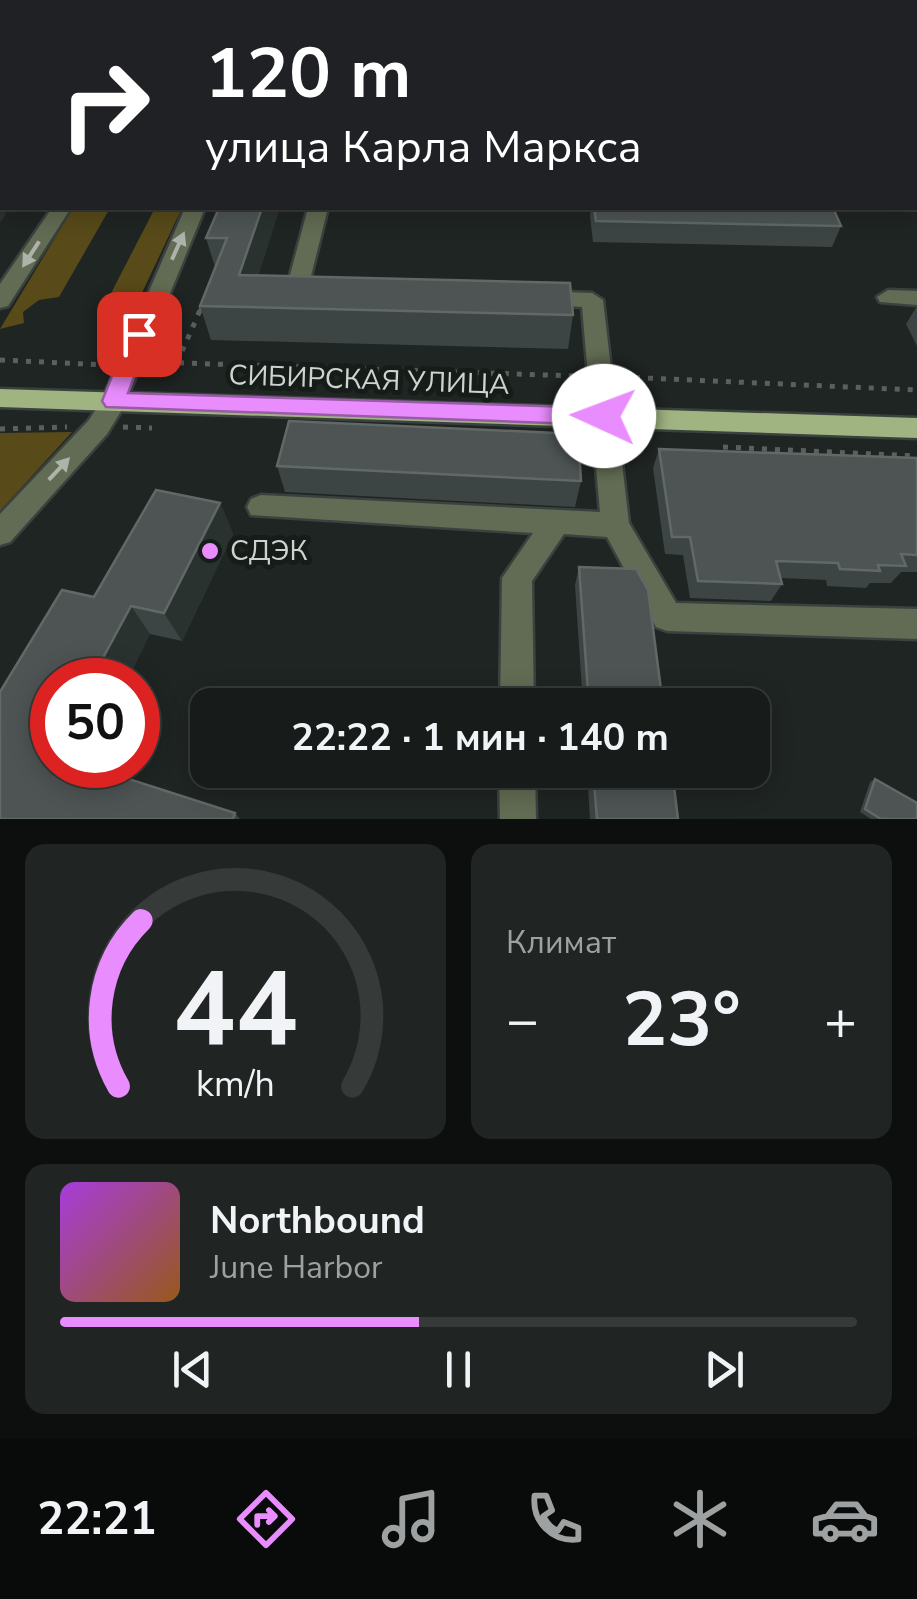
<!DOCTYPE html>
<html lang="ru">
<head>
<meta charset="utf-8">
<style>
	body { margin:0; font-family:"Nunito Sans",sans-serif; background:#202523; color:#f1f3f6; height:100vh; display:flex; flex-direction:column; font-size:38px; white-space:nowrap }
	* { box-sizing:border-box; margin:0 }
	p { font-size:32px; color:#9ea1a2 }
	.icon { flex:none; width:55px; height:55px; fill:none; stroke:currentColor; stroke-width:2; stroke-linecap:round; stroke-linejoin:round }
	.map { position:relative; height:819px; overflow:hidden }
	.sheet { display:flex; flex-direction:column; gap:25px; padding:25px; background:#0d0f0e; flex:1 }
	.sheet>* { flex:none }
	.guide { position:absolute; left:0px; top:0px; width:918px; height:210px; box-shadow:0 5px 25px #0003,0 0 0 2px #363a39; background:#202124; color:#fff; overflow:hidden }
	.speed { position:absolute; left:30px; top:658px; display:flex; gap:20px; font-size:50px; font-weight:700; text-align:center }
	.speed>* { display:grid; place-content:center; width:130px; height:130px; border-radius:50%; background:#171c1a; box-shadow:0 5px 25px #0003,0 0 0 2px #363a39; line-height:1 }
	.speed .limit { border:15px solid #d22; background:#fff; color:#111 }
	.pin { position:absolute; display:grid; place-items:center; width:85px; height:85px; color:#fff; margin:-42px; border-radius:20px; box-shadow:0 5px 15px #0006 }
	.me { position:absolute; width:110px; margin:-55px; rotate:272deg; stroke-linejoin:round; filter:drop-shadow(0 0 8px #0008) }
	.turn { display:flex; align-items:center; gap:35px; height:210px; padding:0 40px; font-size:45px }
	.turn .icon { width:130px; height:130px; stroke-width:2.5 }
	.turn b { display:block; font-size:70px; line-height:85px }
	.big { font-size:75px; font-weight:700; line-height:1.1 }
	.sheet .card { flex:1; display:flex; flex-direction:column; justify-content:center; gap:15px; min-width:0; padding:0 35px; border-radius:20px; background:#202523 }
	.sheet .dial { align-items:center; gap:0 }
	.dial svg { height:260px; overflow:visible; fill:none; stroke:#363a39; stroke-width:7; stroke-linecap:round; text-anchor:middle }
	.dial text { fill:#f1f3f6; stroke:none }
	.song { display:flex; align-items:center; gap:30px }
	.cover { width:120px; height:120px; border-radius:15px; background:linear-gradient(135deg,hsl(280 70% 55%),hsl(30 70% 35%)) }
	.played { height:10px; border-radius:5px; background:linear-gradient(90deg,#e98dfe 45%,#363a39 45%) }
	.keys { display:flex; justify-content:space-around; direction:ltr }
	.heat { display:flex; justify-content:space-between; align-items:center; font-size:55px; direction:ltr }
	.sheet .tiles { flex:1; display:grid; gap:25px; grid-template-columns:1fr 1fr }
	.card:last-child { grid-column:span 2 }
	.trip { position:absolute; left:190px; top:688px; width:580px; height:100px; border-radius:20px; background:#171c1a; box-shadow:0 5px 25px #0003,0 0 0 2px #363a39; font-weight:700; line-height:100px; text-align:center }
	.tabs { display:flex; height:160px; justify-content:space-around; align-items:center; background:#090b0a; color:#9ea1a2 }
	.tabs .icon { width:70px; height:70px }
	.tabs .active { color:#e98dfe }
	.tabs b { font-size:45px; color:#f1f3f6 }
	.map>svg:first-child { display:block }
	.green { fill:#584a19 }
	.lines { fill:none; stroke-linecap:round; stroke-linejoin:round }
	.minor-casing { stroke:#3b413e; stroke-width:5 }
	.major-casing { stroke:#3b413e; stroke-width:5 }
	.path-far1 { stroke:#5a605d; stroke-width:4; stroke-dasharray:4 6; stroke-linecap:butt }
	.path { stroke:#5a605d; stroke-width:5; stroke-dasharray:5 8; stroke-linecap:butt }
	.minor { fill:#626b53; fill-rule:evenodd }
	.major { fill:#a0b481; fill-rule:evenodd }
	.wall { fill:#3d4544 }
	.shaded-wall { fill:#2a3230 }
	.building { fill:#4d5453; stroke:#616866; stroke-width:2.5 }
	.oneway { fill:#aeb3aa }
	.route { fill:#e98dfe; stroke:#975ca5; stroke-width:2.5 }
	.poi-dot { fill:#e98dfe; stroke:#161c18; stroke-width:4 }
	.labels { text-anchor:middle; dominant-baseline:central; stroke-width:10; stroke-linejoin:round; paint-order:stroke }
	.street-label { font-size:28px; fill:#ced2d0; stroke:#161c18 }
	.poi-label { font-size:28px; fill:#ced2d0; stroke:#161c18; text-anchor:start }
</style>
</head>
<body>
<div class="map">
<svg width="917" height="819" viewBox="0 0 917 819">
	<rect width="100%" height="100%" fill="#1f2522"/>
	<g class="green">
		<polygon points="73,208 110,208 59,297 39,300 23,312 24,323 0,329"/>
		<polygon points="155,208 182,208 123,333 114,332 109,324 119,316 122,307 108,299"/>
		<polygon points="72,432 0,511 0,433"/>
	</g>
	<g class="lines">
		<g class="minor-casing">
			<g id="minor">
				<polygon points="396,0 459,0 460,1 398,2"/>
				<polygon points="855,0 876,0 878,2 857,2"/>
				<rect x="915" y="36" width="2" height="8"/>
				<rect x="0" y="182" width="2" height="12"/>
				<polygon points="52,208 71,208 8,306 0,308 0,284"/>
				<polygon points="185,208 205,208 123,408 107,434 10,542 0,545 0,514 89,420 103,398"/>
				<path d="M308 208H328L309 284 325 286 328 291C319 302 294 301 286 290Z"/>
				<polygon points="888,290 917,291 917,305 880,302 877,297"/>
				<polygon points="537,291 592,293 603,300 629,523 676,603 917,609 917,639 667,631 656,627 607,537 564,534 532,581 534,705 500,705 502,578 533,533 251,515 247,507 251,499 261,495 600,512 582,307 529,303 526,298"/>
				<polygon points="499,770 535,770 536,819 500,819"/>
			</g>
		</g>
		<g class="major-casing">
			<polygon id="major" points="0,389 917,418 917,438 0,407"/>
		</g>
		<polyline class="path-far1" points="200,311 204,302"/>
		<g class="path">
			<polyline points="0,360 107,365"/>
			<polyline points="153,362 576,376"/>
			<polyline points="177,363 201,308"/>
			<polyline points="622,377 917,390"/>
			<polyline points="123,427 152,428"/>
			<polyline points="0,429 67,427"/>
			<polyline points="723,447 917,456"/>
		</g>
		<use href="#minor" class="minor"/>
		<use href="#major" class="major"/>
	</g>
	<g class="wall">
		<polygon points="917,140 917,197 915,197 915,142"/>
		<polygon points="219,208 259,275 573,315 568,349 211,340 200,306 215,267 206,238"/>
		<polygon points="591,208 833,208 841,226 832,247 593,242 590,216"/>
		<polygon points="917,306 917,346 906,324"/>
		<polygon points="659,449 917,457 917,572 901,572 891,583 870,583 866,588 827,586 826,580 780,578 782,584 771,601 690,598 683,555 665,554 653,468"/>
		<polygon points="277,466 581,481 575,507 285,492"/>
		<polygon points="220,503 233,534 182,641 150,634 52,765 235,813 240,819 0,819 94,597"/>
		<polygon points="579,567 663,705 583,705 575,585"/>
		<polygon points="587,770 672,770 678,819 590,819"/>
		<polygon points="875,779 917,819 871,819 860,812 870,782"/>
	</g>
	<g class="shaded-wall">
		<polygon points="110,0 157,0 155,2 111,2"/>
		<polygon points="0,201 6,214 0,223"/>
		<polygon points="262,208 280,208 248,309 239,275"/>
		<polygon points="220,503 233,534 182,641 164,613"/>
		<polygon points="131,606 150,634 128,680 91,680"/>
	</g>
	<g class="building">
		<polygon points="372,0 410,0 410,2 371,2"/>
		<polygon points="917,140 917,158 915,157 915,142"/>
		<polygon points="219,208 262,208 239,275 570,283 573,315 200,306 227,238 206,238"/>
		<polygon points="594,208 833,208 841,226 596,221"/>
		<polygon points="289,421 578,434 581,481 277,466"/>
		<polygon points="659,449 917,458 917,555 901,554 906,566 878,565 880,571 840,569 838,563 776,561 782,584 698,581 690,537 672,537"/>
		<polygon points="156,490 220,503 164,613 131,606 91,680 52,680 52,765 85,765 235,813 233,819 0,819 0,692 62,590 94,597"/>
		<polygon points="579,567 636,569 648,590 663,705 589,705"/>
		<polygon points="593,770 672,770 678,819 597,819"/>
		<polygon points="875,779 917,803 917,819 881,819 865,809"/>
	</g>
	<defs><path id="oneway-solid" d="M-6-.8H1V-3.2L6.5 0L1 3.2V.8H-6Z" transform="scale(2.5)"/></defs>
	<g class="oneway">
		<use href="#oneway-solid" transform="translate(178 246) rotate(-66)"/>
		<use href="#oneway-solid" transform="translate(31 254) rotate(123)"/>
		<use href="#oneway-solid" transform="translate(59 469) rotate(-47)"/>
	</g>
	<polygon class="route" points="139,327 150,334 128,393 604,408 615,416 604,425 106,407 102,401 129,334"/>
	<circle class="poi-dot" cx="210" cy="551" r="10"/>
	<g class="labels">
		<g class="street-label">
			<text transform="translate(369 380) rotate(2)">СИБИРСКАЯ УЛИЦА</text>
		</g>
		<g class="poi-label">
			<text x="230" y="551">СДЭК</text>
		</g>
	</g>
</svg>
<div class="speed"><div class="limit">50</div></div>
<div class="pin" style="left:139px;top:334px;background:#d93025"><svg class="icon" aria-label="arrive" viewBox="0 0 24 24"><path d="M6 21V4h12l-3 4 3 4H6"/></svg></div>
<svg class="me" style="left:604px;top:416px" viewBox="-20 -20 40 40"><circle r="19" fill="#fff"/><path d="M0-13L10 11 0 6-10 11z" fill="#e98dfe"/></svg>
<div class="trip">22:22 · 1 мин · 140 m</div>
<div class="guide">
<div class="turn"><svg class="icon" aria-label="right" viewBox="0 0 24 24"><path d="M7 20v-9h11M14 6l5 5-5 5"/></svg><div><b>120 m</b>улица Карла Маркса</div></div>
</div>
</div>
<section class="sheet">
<div class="tiles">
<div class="card dial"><svg viewBox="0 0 100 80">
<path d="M14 69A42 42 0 1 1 86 69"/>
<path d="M14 69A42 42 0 0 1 21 18" stroke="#e98dfe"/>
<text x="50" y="56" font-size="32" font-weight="700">44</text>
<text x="50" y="72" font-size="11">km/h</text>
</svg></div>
<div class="card"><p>Климат</p>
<div class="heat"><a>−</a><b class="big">23°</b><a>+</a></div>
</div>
<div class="card">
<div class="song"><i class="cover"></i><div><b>Northbound</b><p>June Harbor</p></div></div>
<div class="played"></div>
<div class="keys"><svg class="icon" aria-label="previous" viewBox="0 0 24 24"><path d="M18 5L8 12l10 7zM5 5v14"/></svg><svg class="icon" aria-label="pause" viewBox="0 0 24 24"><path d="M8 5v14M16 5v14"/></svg><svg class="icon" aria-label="next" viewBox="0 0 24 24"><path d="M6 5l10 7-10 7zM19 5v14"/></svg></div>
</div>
</div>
</section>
<nav class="tabs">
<b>22:21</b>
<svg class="icon active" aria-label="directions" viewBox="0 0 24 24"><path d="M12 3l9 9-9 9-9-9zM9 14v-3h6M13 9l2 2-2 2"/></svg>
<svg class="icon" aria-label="music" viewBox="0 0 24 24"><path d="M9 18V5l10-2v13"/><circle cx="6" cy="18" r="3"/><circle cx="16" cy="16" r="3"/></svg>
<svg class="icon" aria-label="phone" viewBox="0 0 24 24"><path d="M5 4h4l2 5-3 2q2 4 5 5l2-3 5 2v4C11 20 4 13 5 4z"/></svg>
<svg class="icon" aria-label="climate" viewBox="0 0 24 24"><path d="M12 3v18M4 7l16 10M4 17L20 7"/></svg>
<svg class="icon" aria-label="car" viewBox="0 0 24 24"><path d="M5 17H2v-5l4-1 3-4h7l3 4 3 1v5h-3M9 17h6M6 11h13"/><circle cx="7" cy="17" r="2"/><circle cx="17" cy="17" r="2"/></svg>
</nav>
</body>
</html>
